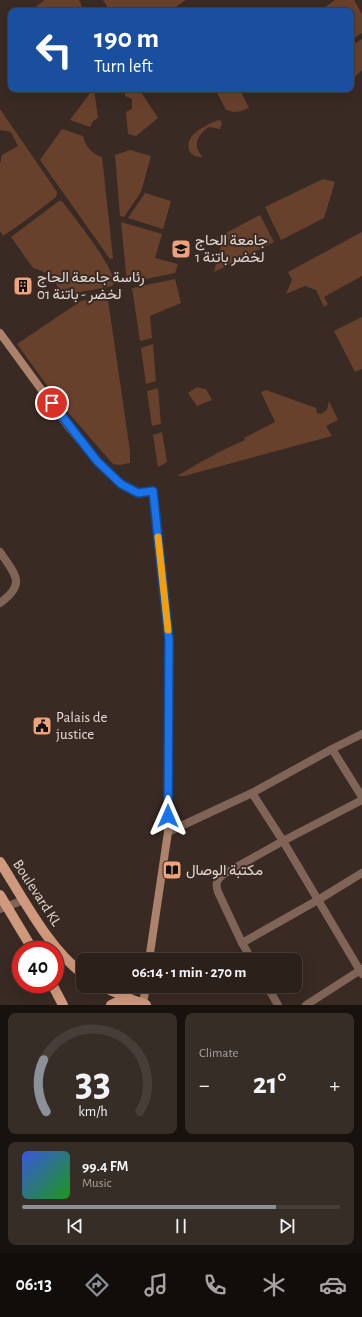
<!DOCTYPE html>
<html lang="en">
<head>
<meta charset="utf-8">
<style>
	body { margin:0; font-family:"Alegreya Sans",Vazirmatn,sans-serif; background:#372d27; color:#f1f3f6; height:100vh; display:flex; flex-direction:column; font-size:15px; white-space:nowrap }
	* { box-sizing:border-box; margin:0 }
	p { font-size:13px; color:#a6a3a2 }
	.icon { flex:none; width:22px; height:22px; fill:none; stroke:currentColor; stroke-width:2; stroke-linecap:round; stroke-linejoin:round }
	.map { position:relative; height:1005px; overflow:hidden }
	.panel { display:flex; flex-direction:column; gap:8px; padding:8px; background:#18120e; flex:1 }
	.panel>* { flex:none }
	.hud { position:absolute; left:8px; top:8px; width:346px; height:84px; border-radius:8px; box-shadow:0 4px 16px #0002,0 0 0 1px #473e39; background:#1a4fa0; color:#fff; overflow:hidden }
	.speed { position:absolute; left:12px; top:941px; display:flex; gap:8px; font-size:20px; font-weight:700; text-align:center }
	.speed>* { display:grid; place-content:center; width:52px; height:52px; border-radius:50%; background:#2b201a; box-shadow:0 4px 16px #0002,0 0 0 1px #473e39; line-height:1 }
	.speed .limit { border:6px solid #d22; background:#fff; color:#111 }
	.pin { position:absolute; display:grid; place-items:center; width:34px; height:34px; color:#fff; margin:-17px; border:2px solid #fff; border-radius:50%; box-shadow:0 1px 4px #0007 }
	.me { position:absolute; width:44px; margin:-22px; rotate:0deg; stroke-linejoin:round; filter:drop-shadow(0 0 3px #0008) }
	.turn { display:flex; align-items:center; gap:14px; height:84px; padding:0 20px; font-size:18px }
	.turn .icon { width:52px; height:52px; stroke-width:2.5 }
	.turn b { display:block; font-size:28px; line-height:34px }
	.big { font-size:30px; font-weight:600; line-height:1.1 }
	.panel .widget { flex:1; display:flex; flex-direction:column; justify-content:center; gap:6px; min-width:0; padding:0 14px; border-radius:8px; background:#372d27 }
	.panel .dial { align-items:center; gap:0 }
	.dial svg { height:104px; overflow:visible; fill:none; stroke:#473e39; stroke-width:7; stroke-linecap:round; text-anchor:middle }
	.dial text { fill:#f1f3f6; stroke:none }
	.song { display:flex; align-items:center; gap:12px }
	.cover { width:48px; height:48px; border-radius:6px; background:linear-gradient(135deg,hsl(230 70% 55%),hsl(120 70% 35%)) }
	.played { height:4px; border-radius:2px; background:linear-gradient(90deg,#8c9099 80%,#473e39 80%) }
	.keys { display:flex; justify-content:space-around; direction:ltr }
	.heat { display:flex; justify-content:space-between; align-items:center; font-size:22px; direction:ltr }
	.panel .tiles { flex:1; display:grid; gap:8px; grid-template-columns:1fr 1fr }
	.widget:last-child { grid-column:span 2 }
	.trip { position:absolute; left:76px; top:953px; width:226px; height:40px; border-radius:8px; background:#2b201a; box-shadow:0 4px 16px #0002,0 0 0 1px #473e39; font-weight:600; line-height:40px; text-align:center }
	.dock { display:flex; height:64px; justify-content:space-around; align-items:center; background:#110d0a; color:#a6a3a2 }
	.dock .icon { width:28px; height:28px }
	.dock .on { color:#8c9099 }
	.dock b { font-size:18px; color:#f1f3f6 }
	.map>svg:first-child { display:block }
	.green { fill:#68412d }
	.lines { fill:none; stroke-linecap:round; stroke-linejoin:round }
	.street { stroke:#7f6457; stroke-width:8 }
	.secondary { stroke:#ad826c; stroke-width:8 }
	.primary { stroke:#d0997d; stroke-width:10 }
	.route-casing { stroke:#114b97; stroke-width:10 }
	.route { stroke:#1a73e8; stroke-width:7 }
	.slow { stroke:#f59e0b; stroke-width:7 }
	.labels { text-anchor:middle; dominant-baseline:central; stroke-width:4; stroke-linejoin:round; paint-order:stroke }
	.poi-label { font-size:15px; fill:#e3d9d4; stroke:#392a23; text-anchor:start }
	.street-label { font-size:15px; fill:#e3d9d4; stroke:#392a23 }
</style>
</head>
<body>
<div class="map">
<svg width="362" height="1005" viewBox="0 0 362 1005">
	<rect width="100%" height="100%" fill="#392a23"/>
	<g class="green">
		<polygon points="45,0 79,0 81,4 82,11 32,11 31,10"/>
		<polygon points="103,0 186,0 170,11 110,11"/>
		<polygon points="335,0 354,0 362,14 362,33 351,40 351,11 320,11"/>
		<polygon points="362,39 362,70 355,77 351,71 351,46"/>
		<polygon points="93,89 94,89 98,118 93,121 90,127 70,120"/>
		<polygon points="126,89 139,89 158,118 136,136 128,134 126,112 132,109 132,99 125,96"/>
		<path d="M215 89H241L242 94 249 108C240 112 235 113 226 110Z"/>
		<polygon points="0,109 57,192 56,197 26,220 3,236 0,231 0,164 2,155 18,146 11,132 0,130"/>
		<path d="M220 120 222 123 220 129 209 127C197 135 192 146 203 157 190 158 184 147 192 136 197 130 212 121 220 120Z"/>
		<path d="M62 129 83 136C85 146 92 154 102 157L113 258 110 259 40 160Z"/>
		<polygon points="130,150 151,156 141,192 124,217 120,216 115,155"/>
		<polygon points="323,179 335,182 324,218 281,240 265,207"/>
		<polygon points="145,193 171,201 163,229 128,218"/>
		<path d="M59 201H62C75 219 112 263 114 283L112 286 60 296C57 278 50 273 33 268L11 237Z"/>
		<polygon points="260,215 274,242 214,272 224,234"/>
		<polygon points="121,222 162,234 155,258 178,264 175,273 127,283"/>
		<polygon points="362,232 362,276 324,297 328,304 324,307 316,290 305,286 286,294 292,280 288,272"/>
		<polygon points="175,279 181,303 150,316 152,338 140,341 132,288"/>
		<polygon points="103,296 108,300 130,451 130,463 120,465 113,464 59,402 17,344 81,301"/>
		<polygon points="362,317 362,369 355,372 334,331"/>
		<polygon points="153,344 156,381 146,384 141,348"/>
		<polygon points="197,387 204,389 206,389 212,400 197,406 188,393"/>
		<polygon points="158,388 161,424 152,426 147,391"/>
		<path d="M266 390 316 408 317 413 321 414 327 410 329 401 338 420 326 426 332 436 184 476H177C199 463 221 450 245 440L244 438 275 422 261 392Z"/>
		<polygon points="162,432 167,462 158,467 153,435"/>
	</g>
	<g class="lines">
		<g class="street">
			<path d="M0 552C15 574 27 584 0 603"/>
			<polyline points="332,749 362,797"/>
			<polyline points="252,793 283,841 362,974"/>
			<polyline points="168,832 252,793 332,749 362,734"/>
			<polyline points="0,909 24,900"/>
			<polyline points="242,943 318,900 362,873"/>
			<path d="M252 960 242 943 218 892C215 883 217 879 224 874L283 841 362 800"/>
			<polyline points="267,986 278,1005"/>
			<polyline points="306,1005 362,969"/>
		</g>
		<g class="secondary">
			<polyline points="0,333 68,426 97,461 121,484 138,493 153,491 169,640 168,832 149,960"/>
			<polyline points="143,1004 146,986"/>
		</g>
		<g class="primary">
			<path d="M0 862C23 898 49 949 83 974"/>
			<polyline points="0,895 33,950"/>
			<polyline points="52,984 63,1005"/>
			<polyline points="101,986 135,1001"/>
			<path d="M111 1005C121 999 135 999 146 1005"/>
		</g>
	</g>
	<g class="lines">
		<g class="route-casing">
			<polyline id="route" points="52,403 97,461 121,484 138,493 153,491 169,640 168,816"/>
		</g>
		<use href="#route" class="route"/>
		<polyline class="slow" points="158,537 168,630"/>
	</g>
	<defs>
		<g id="university-square" transform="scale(1)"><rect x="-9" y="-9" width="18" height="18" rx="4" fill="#f0a27a" stroke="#392a23"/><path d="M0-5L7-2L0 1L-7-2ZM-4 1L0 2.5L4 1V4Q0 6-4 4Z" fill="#111"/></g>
		<g id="building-square" transform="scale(1)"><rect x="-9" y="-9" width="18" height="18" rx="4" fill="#f0a27a" stroke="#392a23"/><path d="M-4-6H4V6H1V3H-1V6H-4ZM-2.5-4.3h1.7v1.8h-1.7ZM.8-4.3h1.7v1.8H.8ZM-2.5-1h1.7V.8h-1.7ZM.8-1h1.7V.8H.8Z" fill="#111"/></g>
		<g id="civic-square" transform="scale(1)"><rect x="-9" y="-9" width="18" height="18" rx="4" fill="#f0a27a" stroke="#392a23"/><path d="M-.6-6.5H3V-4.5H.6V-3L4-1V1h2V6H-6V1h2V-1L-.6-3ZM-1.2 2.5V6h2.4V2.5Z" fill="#111"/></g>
		<g id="library-square" transform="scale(1)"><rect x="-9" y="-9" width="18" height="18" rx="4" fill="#f0a27a" stroke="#392a23"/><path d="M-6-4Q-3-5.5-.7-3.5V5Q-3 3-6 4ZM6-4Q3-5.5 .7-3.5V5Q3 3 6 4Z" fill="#111"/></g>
	</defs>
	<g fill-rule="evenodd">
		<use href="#university-square" x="181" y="249"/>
		<use href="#building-square" x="23" y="286"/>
		<use href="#civic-square" x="42" y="726"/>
		<use href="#library-square" x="172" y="870"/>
	</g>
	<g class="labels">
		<g class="poi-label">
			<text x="195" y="240">جامعة الحاج<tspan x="195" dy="17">لخضر باتنة 1</tspan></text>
			<text x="37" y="277">رئاسة جامعة الحاج<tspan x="37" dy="17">لخضر - باتنة 01</tspan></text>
			<text x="56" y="717">Palais de<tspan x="56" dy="17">justice</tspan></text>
			<text x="186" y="870">مكتبة الوصال</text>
		</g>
		<g class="street-label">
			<text transform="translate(37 893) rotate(57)">Boulevard KL</text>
		</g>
	</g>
</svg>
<div class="speed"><div class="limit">40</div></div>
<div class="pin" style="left:52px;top:403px;background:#d93025"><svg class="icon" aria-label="arrive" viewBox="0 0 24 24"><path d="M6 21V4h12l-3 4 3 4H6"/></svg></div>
<svg class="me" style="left:168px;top:816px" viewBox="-20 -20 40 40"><path d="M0-17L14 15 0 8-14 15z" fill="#1a73e8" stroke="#fff" stroke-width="4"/></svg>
<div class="trip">06:14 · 1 min · 270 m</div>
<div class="hud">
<div class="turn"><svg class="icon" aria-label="left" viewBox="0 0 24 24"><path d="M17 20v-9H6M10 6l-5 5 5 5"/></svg><div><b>190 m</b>Turn left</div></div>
</div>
</div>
<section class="panel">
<div class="tiles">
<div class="widget dial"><svg viewBox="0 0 100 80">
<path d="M14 69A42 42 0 1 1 86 69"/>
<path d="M14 69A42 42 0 0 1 12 29" stroke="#8c9099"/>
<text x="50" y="56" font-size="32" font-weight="700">33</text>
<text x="50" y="72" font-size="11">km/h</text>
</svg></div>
<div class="widget"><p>Climate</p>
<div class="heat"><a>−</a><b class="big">21°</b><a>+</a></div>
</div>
<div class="widget">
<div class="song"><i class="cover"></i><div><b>99.4 FM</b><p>Music</p></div></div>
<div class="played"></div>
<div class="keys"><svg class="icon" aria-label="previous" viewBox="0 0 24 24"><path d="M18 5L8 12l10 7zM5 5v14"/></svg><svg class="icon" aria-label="pause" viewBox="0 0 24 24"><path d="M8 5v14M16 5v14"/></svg><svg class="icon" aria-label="next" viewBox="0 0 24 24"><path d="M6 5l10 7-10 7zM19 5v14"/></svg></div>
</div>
</div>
</section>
<nav class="dock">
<b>06:13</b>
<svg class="icon on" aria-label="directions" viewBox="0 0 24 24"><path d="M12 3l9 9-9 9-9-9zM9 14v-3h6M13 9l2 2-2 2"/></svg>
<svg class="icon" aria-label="music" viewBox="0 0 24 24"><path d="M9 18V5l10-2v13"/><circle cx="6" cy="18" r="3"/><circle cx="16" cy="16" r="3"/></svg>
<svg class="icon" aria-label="phone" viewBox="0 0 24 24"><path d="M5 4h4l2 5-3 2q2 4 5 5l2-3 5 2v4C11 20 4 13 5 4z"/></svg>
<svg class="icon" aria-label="climate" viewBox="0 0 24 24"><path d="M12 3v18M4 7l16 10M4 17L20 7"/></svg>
<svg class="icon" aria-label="car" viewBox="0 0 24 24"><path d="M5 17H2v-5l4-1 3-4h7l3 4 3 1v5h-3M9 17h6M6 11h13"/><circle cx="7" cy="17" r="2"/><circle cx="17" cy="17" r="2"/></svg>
</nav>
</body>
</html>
